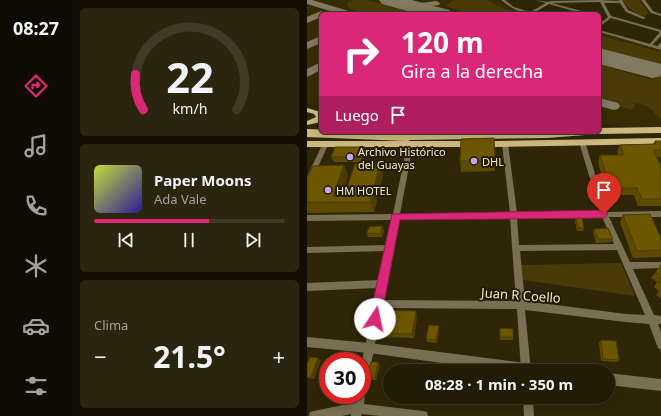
<!DOCTYPE html>
<html lang="es">
<head>
<meta charset="utf-8">
<style>
	body { margin:0; font-family:"Noto Sans",sans-serif; background:#2b250f; color:#f1f3f6; height:100vh; display:flex; flex-direction:column; font-size:15px; white-space:nowrap }
	* { box-sizing:border-box; margin:0 }
	p { font-size:13px; color:#a3a19a }
	.icon { flex:none; width:22px; height:22px; fill:none; stroke:currentColor; stroke-width:2; stroke-linecap:round; stroke-linejoin:round }
	.map { position:relative; flex:1; overflow:hidden }
	.sheet { display:flex; flex-direction:column; gap:8px; padding:8px; background:#130f03; width:235px }
	.sheet>* { flex:none }
	.banner { position:absolute; left:12px; top:12px; width:282px; height:122px; border-radius:6px; box-shadow:0 2px 10px #0003,0 0 0 1px #403a27; background:#db2777; color:#fff; overflow:hidden }
	.speed { position:absolute; left:12px; top:352px; display:flex; gap:8px; font-size:20px; font-weight:700; text-align:center }
	.speed>* { display:grid; place-content:center; width:52px; height:52px; border-radius:50%; background:#231c05; box-shadow:0 2px 10px #0003,0 0 0 1px #403a27; line-height:1 }
	.speed .limit { border:6px solid #d22; background:#fff; color:#111 }
	.pin { position:absolute; display:grid; place-items:center; width:34px; height:34px; color:#fff; margin:-41px -17px; border-radius:50% 50% 50% 0; rotate:-45deg; box-shadow:0 0 4px #0007 }
	.pin .icon { rotate:45deg }
	.me { position:absolute; width:44px; margin:-22px; rotate:11deg; stroke-linejoin:round; filter:drop-shadow(0 0 3px #0008) }
	.turn { display:flex; align-items:center; gap:14px; height:84px; padding:0 16px; font-size:18px }
	.turn .icon { width:52px; height:52px; stroke-width:2.5 }
	.turn b { display:block; font-size:28px; line-height:34px }
	.then { display:flex; align-items:center; height:38px; padding:0 16px; background:#0003; gap:8px; font-size:15px }
	.big { font-size:30px; font-weight:700; line-height:1.1 }
	.sheet .tile { flex:1; display:flex; flex-direction:column; justify-content:center; gap:6px; min-width:0; padding:0 14px; border-radius:6px; background:#2b250f }
	.sheet .dial { align-items:center; gap:0 }
	.dial svg { height:104px; overflow:visible; fill:none; stroke:#403a27; stroke-width:7; stroke-linecap:round; text-anchor:middle }
	.dial text { fill:#f1f3f6; stroke:none }
	.song { display:flex; align-items:center; gap:12px }
	.cover { width:48px; height:48px; border-radius:6px; background:linear-gradient(135deg,hsl(70 70% 55%),hsl(250 70% 35%)) }
	.played { height:4px; border-radius:2px; background:linear-gradient(90deg,#db2777 60%,#403a27 60%) }
	.keys { display:flex; justify-content:space-around; direction:ltr }
	.heat { display:flex; justify-content:space-between; align-items:center; font-size:22px; direction:ltr }
	.trip { position:absolute; left:76px; top:364px; width:232px; height:40px; border-radius:20px; background:#231c05; box-shadow:0 2px 10px #0003,0 0 0 1px #403a27; font-weight:700; line-height:40px; text-align:center }
	main { display:flex; flex:1; min-height:0 }
	.tab-bar { display:flex; flex-direction:column; width:72px; justify-content:space-around; align-items:center; background:#0e0b02; color:#a3a19a }
	.tab-bar .icon { width:28px; height:28px }
	.tab-bar .on { color:#db2777 }
	.tab-bar b { font-size:18px; color:#f1f3f6 }
	.map>svg:first-child { display:block }
	.built { fill:#372c03 }
	.green { fill:#493a07 }
	.lines { fill:none; stroke-linecap:round; stroke-linejoin:round }
	.taxiway { fill:#827a61; fill-rule:evenodd }
	.runway { fill:#827a61; fill-rule:evenodd }
	.minor { fill:#797054; fill-rule:evenodd }
	.tertiary { fill:#797054; fill-rule:evenodd }
	.primary { fill:#cdb97e; fill-rule:evenodd }
	.primary-bridge { stroke:#cdb97e; stroke-width:8 }
	.wall { fill:#5d4a00 }
	.shaded-wall { fill:#4c3c00 }
	.building { fill:#6c5600; stroke:#4c3c00 }
	.route { fill:#db2777; stroke:#8e194d }
	.poi-dot { fill:#c4a7f2; stroke:#251c00; stroke-width:1.5 }
	.labels { text-anchor:middle; dominant-baseline:central; stroke-width:4; stroke-linejoin:round; paint-order:stroke }
	.poi-label { font-size:11px; fill:#eee9d7; stroke:#251c00; text-anchor:start }
	.near-street-label { font-size:13px; fill:#eee9d7; stroke:#251c00 }
</style>
</head>
<body>
<main>
<nav class="tab-bar">
<b>08:27</b>
<svg class="icon on" aria-label="directions" viewBox="0 0 24 24"><path d="M12 3l9 9-9 9-9-9zM9 14v-3h6M13 9l2 2-2 2"/></svg>
<svg class="icon" aria-label="music" viewBox="0 0 24 24"><path d="M9 18V5l10-2v13"/><circle cx="6" cy="18" r="3"/><circle cx="16" cy="16" r="3"/></svg>
<svg class="icon" aria-label="phone" viewBox="0 0 24 24"><path d="M5 4h4l2 5-3 2q2 4 5 5l2-3 5 2v4C11 20 4 13 5 4z"/></svg>
<svg class="icon" aria-label="climate" viewBox="0 0 24 24"><path d="M12 3v18M4 7l16 10M4 17L20 7"/></svg>
<svg class="icon" aria-label="car" viewBox="0 0 24 24"><path d="M5 17H2v-5l4-1 3-4h7l3 4 3 1v5h-3M9 17h6M6 11h13"/><circle cx="7" cy="17" r="2"/><circle cx="17" cy="17" r="2"/></svg>
<svg class="icon" aria-label="filters" viewBox="0 0 24 24"><path d="M4 7h16M4 17h16"/><circle cx="9" cy="7" r="2"/><circle cx="15" cy="17" r="2"/></svg>
</nav>
<section class="sheet">
<div class="tile dial"><svg viewBox="0 0 100 80">
<path d="M14 69A42 42 0 1 1 86 69"/>
<path d="M14 69A42 42 0 0 1 8 42" stroke="#db2777"/>
<text x="50" y="56" font-size="32" font-weight="700">22</text>
<text x="50" y="72" font-size="11">km/h</text>
</svg></div>
<div class="tile">
<div class="song"><i class="cover"></i><div><b>Paper Moons</b><p>Ada Vale</p></div></div>
<div class="played"></div>
<div class="keys"><svg class="icon" aria-label="previous" viewBox="0 0 24 24"><path d="M18 5L8 12l10 7zM5 5v14"/></svg><svg class="icon" aria-label="pause" viewBox="0 0 24 24"><path d="M8 5v14M16 5v14"/></svg><svg class="icon" aria-label="next" viewBox="0 0 24 24"><path d="M6 5l10 7-10 7zM19 5v14"/></svg></div>
</div>
<div class="tile"><p>Clima</p>
<div class="heat"><a>−</a><b class="big">21.5°</b><a>+</a></div>
</div>
</section>
<div class="map">
<svg width="354" height="416" viewBox="0 0 354 416">
	<rect width="100%" height="100%" fill="#2f2607"/>
	<g class="built">
		<polygon points="0,0 192,0 203,8 223,14 14,14 14,107 0,103"/>
		<polygon points="292,33 354,50 354,127 320,127 312,123 311,124 292,124"/>
	</g>
	<g class="green">
		<path d="M47 0H60L110 14C89 14 56 19 40 6L41 2Z"/>
		<polygon points="147,0 179,0 199,9 216,14 163,14 141,7 140,5"/>
		<path d="M315 0H332L342 13 337 17C327 13 322 9 315 0Z"/>
		<path d="M292 35 354 52V118L351 117C345 109 340 105 329 103L325 110 292 101V68L294 65 342 79 351 64 292 48Z"/>
		<polygon points="314,263 328,296 216,280 214,265"/>
	</g>
	<g class="lines">
		<g class="taxiway">
			<polygon points="0,0 5,0 45,12 46,14 33,14 0,4"/>
			<polygon points="129,1 133,3 132,5 106,8 102,6 106,4"/>
			<polygon points="14,11 18,14 14,14 14,17 0,23 0,17"/>
			<polygon points="14,36 14,43 0,49 0,42"/>
			<polygon points="14,62 14,70 0,77 0,69"/>
			<polygon points="292,98 311,103 313,106 311,109 307,110 292,106"/>
		</g>
		<g class="runway">
			<polygon points="72,0 105,0 142,10 146,14 111,14 75,4"/>
			<polygon points="292,48 354,64 354,76 345,78 292,64"/>
		</g>
		<g class="minor">
			<polygon points="228,0 241,2 244,1 292,0 312,1 311,0 315,0 321,10 339,18 336,19 319,12 313,3 297,3 304,16 354,30 354,36 343,47 341,46 353,32 304,18 292,27 292,24 301,17 293,2 245,3 278,12 277,14 242,4 225,14 223,14 223,12 239,3"/>
			<polygon points="334,0 338,0 346,11 354,14 354,16 344,13"/>
			<polygon points="353,43 354,43 354,47 353,49 349,49 349,48"/>
			<path d="M275 140 278 142 300 212 354 211V217H302L323 262H354V268L326 269 347 315 354 316V324H351L354 332V350L351 348 342 324 319 322 218 310 224 371H214L210 309 75 308 60 385 59 389 55 390V361L70 288 0 291V283L72 280 78 251 0 253V247L79 245 84 220 0 221V215L86 214 100 145 103 143 106 145 93 214 203 213 195 144 198 142 201 144 210 213 293 212 272 142ZM295 217 307 244 212 245 210 218ZM203 218 209 301 76 300 92 220ZM310 250 338 315 319 314 218 301 213 251Z"/>
			<polygon points="18,143 21,145 3,184 0,186 0,177 15,145"/>
			<polygon points="55,391 57,391 58,395 57,404 116,411 120,412 121,416 73,416 55,414 54,416 44,416 44,414 35,416 2,416 3,412 7,411 46,403 48,395 55,395"/>
			<polygon points="216,397 226,397 227,416 217,416"/>
		</g>
		<g class="tertiary">
			<path d="M194 0H198L207 7 229 14C216 14 204 9 194 0Z"/>
			<polygon points="292,30 354,47 354,50 292,32"/>
			<polygon points="0,337 62,343 235,365 239,367 241,371 193,371 62,353 0,347"/>
			<polygon points="301,373 354,379 354,391 301,385"/>
		</g>
		<g class="primary">
			<polygon points="0,108 14,112 14,122 0,125 0,121 9,117 7,114 0,112"/>
			<polygon points="354,127 354,133 292,134 289,132 292,132 292,128"/>
			<polygon points="283,132 279,135 240,138 100,140 96,137 100,134"/>
			<polygon points="354,138 354,144 189,147 0,147 0,141 189,141"/>
		</g>
		<polyline class="primary-bridge" points="0,133 100,137"/>
	</g>
	<g class="wall">
		<polygon points="348,141 354,141 354,160 353,157 350,157 354,166 354,206 331,206 327,195 300,195 291,162 293,155 311,155 310,152 313,145 346,144"/>
		<polygon points="59,152 56,162 27,162 24,157"/>
		<polygon points="153,161 188,161 188,171 154,172"/>
		<polygon points="73,164 76,174 67,212 0,213 0,179 37,165 41,176 34,196 37,196"/>
		<polygon points="316,215 354,238 354,257 326,258 313,222"/>
		<polygon points="269,218 277,228 276,231 270,231 268,222"/>
		<polygon points="75,226 77,230 75,237 61,237 60,233"/>
		<polygon points="287,229 306,239 304,242 289,243 286,232"/>
		<polygon points="354,265 354,298 349,295 352,291 347,287 350,282 344,278"/>
		<polygon points="110,316 107,338 72,337 69,333"/>
		<polygon points="193,328 206,337 206,340 193,340"/>
		<polygon points="132,329 130,343 120,342 119,339"/>
		<polygon points="294,340 312,360 310,362 294,361 292,343"/>
		<polygon points="14,360 7,379 0,378 0,364"/>
		<polygon points="73,365 69,380 62,380 60,378"/>
	</g>
	<g class="shaded-wall">
		<polygon points="58,147 59,152 56,162 54,157"/>
		<polygon points="73,164 76,174 67,212 63,202"/>
		<polygon points="37,165 41,176 32,202 26,196"/>
		<polygon points="75,226 77,230 75,237 74,234"/>
		<polygon points="109,311 110,316 107,338 105,334"/>
		<polygon points="132,326 132,329 130,343 129,340"/>
		<polygon points="11,358 14,360 7,379 4,377"/>
		<polygon points="71,362 73,365 69,380 68,378"/>
	</g>
	<g class="building">
		<polygon points="187,138 188,161 153,161 154,139"/>
		<polygon points="348,141 354,141 354,150 346,150 354,166 354,199 335,199 330,188 303,188 293,155 317,155 313,145 349,144"/>
		<polygon points="28,147 58,147 54,157 24,157"/>
		<polygon points="48,164 73,164 63,202 0,202 0,179 6,166 37,165 26,196 37,196"/>
		<polygon points="343,214 354,238 354,250 330,251 316,215"/>
		<polygon points="269,218 275,218 277,228 271,228"/>
		<polygon points="75,226 74,234 60,233 62,227"/>
		<polygon points="301,228 306,239 291,239 287,229"/>
		<polygon points="354,265 354,275 349,272"/>
		<polygon points="354,278 354,282 352,281"/>
		<polygon points="74,310 109,311 105,334 69,333"/>
		<polygon points="122,325 132,326 129,340 119,339"/>
		<polygon points="193,328 206,329 206,337 193,337"/>
		<polygon points="294,340 309,341 312,360 296,359"/>
		<polygon points="3,357 11,358 4,377 0,377 0,364"/>
		<polygon points="64,362 71,362 68,378 60,378"/>
	</g>
	<polygon class="route" points="297,210 301,214 297,218 93,220 74,319 72,323 68,325 64,323 62,319 85,214"/>
	<g class="poi-dot">
		<circle cx="43" cy="157" r="4"/>
		<circle cx="167" cy="161" r="4"/>
		<circle cx="21" cy="190" r="4"/>
	</g>
	<g class="labels">
		<g class="poi-label">
			<text x="51" y="151">Archivo Histórico<tspan x="51" dy="13">del Guayas</tspan></text>
			<text x="175" y="161">DHL</text>
			<text x="29" y="190">HM HOTEL</text>
		</g>
		<g class="near-street-label">
			<text transform="translate(214 295) rotate(4)">Juan R Coello</text>
		</g>
	</g>
</svg>
<div class="speed"><div class="limit">30</div></div>
<div class="pin" style="left:297px;top:214px;background:#d93025"><svg class="icon" aria-label="arrive" viewBox="0 0 24 24"><path d="M6 21V4h12l-3 4 3 4H6"/></svg></div>
<svg class="me" style="left:68px;top:319px" viewBox="-20 -20 40 40"><circle r="19" fill="#fff"/><path d="M0-13L10 11 0 6-10 11z" fill="#db2777"/></svg>
<div class="trip">08:28 · 1 min · 350 m</div>
<div class="banner">
<div class="turn"><svg class="icon" aria-label="right" viewBox="0 0 24 24"><path d="M7 20v-9h11M14 6l5 5-5 5"/></svg><div><b>120 m</b>Gira a la derecha</div></div>
<div class="then">Luego<svg class="icon" aria-label="arrive" viewBox="0 0 24 24"><path d="M6 21V4h12l-3 4 3 4H6"/></svg></div>
</div>
</div>
</main>
</body>
</html>
